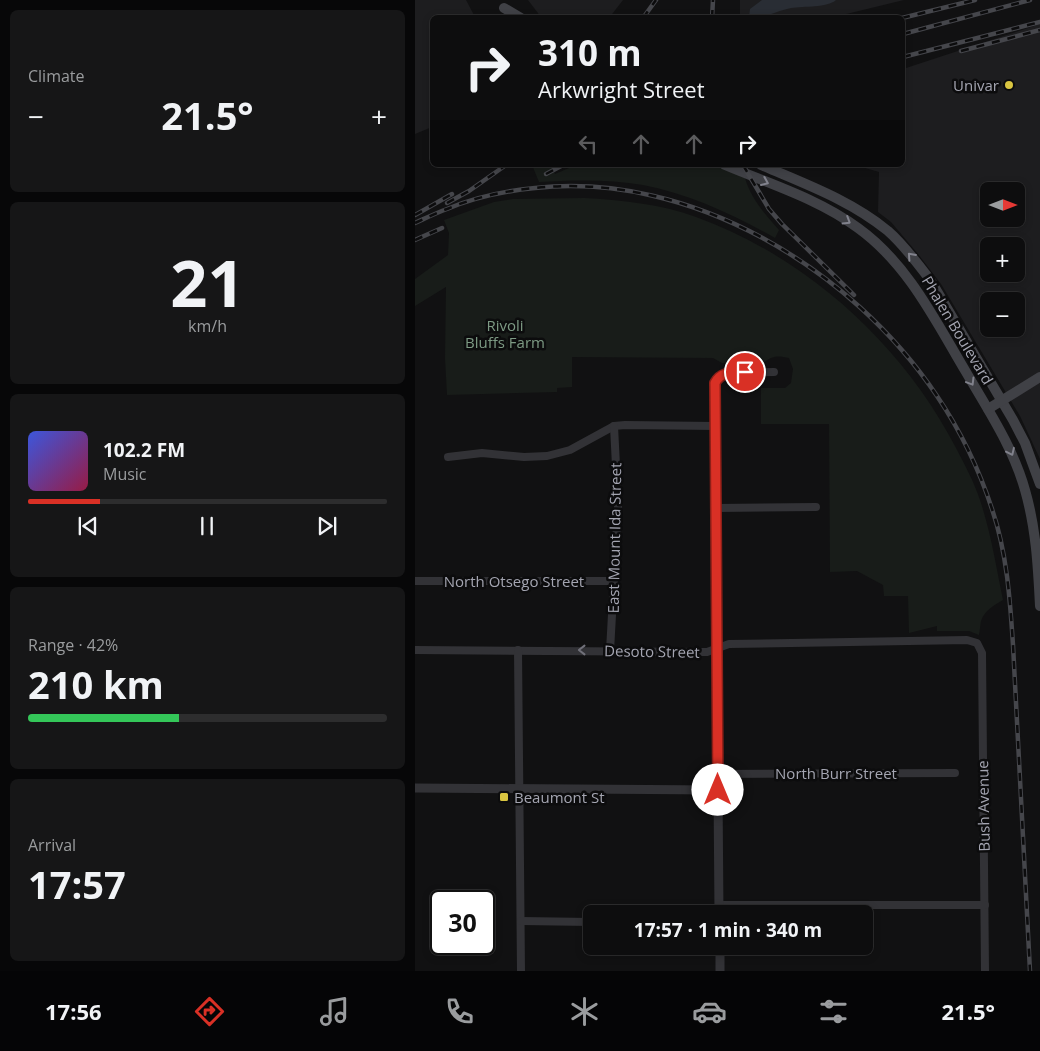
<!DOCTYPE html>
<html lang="en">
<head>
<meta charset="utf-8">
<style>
	body { margin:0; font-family:"Open Sans",sans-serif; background:#161617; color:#f1f3f6; height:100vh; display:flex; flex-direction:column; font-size:19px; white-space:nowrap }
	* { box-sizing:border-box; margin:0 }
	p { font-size:16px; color:#9a9c9e }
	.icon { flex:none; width:28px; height:28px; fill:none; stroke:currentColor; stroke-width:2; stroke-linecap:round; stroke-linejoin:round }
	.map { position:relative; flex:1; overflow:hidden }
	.panel { display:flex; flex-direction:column; gap:10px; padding:10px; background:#070708; width:415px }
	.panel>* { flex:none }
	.top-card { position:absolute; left:15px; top:15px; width:475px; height:152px; border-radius:8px; box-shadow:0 2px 8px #0003,0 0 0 1px #2d2d2e; background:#0d0d0e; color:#f1f3f6; overflow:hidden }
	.needle { width:32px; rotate:90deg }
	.fabs { position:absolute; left:565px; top:182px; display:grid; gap:10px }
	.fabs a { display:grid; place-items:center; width:45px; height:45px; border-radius:8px; background:#0d0d0e; box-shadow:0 2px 8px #0003,0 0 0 1px #2d2d2e; font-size:25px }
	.speed { position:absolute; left:15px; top:890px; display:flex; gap:10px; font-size:25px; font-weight:700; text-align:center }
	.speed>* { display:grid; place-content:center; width:65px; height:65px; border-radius:50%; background:#0d0d0e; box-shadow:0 2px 8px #0003,0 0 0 1px #2d2d2e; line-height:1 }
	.speed .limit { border:2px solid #111; border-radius:8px; background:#fff; color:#111 }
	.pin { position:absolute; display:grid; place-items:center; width:42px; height:42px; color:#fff; margin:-21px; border:2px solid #fff; border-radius:50%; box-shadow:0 1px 5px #0007 }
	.me { position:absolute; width:55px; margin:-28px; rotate:0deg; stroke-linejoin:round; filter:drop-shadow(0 0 4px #0008) }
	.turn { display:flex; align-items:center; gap:18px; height:105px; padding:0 25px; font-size:22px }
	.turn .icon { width:65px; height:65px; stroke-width:2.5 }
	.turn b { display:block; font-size:35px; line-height:42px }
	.lanes { display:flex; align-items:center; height:48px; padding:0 25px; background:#0003; justify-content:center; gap:25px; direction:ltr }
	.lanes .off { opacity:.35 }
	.big { font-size:38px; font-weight:700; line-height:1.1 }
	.panel .widget { flex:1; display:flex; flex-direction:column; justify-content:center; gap:8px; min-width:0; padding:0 18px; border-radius:8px; background:#161617 }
	.panel .dial { align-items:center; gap:0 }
	.dial b { font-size:65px; line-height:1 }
	.song { display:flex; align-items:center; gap:15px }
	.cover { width:60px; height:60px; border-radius:8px; background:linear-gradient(135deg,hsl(230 70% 55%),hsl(340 70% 35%)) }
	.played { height:5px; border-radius:2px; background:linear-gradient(90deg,#d93025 20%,#2d2d2e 20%) }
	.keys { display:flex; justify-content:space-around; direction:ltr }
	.heat { display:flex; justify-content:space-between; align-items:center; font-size:28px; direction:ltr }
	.charge { height:8px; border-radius:4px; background:linear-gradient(90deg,#34c759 42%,#2d2d2e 0) }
	.trip { position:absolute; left:168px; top:905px; width:290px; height:50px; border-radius:8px; background:#0d0d0e; box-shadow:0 2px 8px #0003,0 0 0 1px #2d2d2e; font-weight:700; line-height:50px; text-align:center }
	.dock { display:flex; height:80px; justify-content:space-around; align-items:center; background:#050506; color:#9a9c9e }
	.dock .icon { width:35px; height:35px }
	.dock .current { color:#d93025 }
	.dock b { font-size:22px; color:#f1f3f6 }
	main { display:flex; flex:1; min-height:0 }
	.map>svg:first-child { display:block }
	.built { fill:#1d1d1f; fill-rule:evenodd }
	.green { fill:#181c19 }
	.water { fill:#292d34 }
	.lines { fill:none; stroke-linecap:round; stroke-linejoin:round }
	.minor { stroke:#323236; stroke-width:8 }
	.tertiary { stroke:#323236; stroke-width:9 }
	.secondary { stroke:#404146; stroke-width:10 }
	.rail-casing { stroke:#45464b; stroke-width:4.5 }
	.rail { stroke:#0c0c0d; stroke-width:2.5; stroke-dasharray:8; stroke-linecap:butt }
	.oneway { stroke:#81828c }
	.oneway2 { stroke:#71717a }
	.route-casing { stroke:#8d1f18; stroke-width:12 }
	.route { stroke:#d93025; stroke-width:9 }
	.poi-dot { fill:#d9c541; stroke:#0c0c0d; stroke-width:2 }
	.labels { text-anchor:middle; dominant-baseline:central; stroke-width:5; stroke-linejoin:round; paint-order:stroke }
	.poi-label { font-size:15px; fill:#a4a5b1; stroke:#0c0c0d; text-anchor:end }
	.park-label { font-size:15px; fill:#7d9a84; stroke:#0c0c0d }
	.street-label { font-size:15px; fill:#a4a5b1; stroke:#0c0c0d }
</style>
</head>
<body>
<main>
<section class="panel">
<div class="widget"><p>Climate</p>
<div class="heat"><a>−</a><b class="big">21.5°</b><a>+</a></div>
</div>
<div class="widget dial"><b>21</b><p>km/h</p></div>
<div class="widget">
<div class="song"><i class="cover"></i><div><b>102.2 FM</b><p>Music</p></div></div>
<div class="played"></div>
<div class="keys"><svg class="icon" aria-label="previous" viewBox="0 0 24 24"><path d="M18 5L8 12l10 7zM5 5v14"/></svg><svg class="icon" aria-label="pause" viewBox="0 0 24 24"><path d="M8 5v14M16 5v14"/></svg><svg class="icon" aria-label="next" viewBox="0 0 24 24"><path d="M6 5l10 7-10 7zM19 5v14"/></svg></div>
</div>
<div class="widget"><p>Range · 42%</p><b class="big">210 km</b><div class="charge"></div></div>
<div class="widget"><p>Arrival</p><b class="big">17:57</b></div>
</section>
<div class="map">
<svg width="625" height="971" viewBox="0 0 625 971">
	<rect width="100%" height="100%" fill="#111112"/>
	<g class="built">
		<polygon points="0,0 51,0 60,17 18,18 17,127 0,134"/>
		<polygon points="113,0 208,0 194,18 126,17"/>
		<polygon points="325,0 489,0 419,17 325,18"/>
		<path d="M625 24V459L605 416 526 284 503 254 476 222 463 212 464 172 440 165H488V69ZM574 191H601V219H574ZM574 246H601V274H574ZM574 301H601V329H574Z"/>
	</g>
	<g class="green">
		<path d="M117 165H136L140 174 161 165H301L330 178C336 199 350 214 364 230L360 238C319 215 275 194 228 185 194 179 158 180 124 182Z"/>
		<path d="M169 198C206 200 246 204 281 217 392 257 488 345 541 448 550 465 559 482 565 500 576 533 581 566 588 600 579 605 569 611 566 621 565 626 565 630 564 635L554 631H522V626L494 633 493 596H469L468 585 442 571 415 572 414 424H346V388H370L376 383 378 369 374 358C362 355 356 356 347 364L307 363 298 358 157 357V387L142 388V392L32 395 30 358 31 287 0 306V279L33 255 34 233 29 220 79 202 98 199Z"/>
	</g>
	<path class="water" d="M347 0H421C412 8 389 6 376 8 361 11 352 18 334 17L335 9Z"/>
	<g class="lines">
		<g class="minor">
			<polyline points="33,457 67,453 109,457 132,456 155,450 199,426 210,425 301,426"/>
			<polyline points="301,508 401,507"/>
			<polyline points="0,581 199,581"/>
			<polyline points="0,650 292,652 314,644 552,640 562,643 567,653 570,971"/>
			<polyline points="103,650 106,971"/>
			<polyline points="195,651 203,506 199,426"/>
			<polyline points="302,774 540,773"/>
			<polyline points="303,790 301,383 303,378 314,373 359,372"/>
			<polyline points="304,905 570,905"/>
			<polyline points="106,921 176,922"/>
		</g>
		<g class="tertiary">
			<polyline points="0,788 303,790 304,914"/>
			<polyline points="305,946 305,971"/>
		</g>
		<g class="secondary">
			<polyline points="89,8 106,18"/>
			<path d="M310 165C355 184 404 199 443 228 493 264 520 320 551 372 573 410 598 447 610 490 621 528 623 566 625 606"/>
			<path d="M346 165C390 184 435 200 473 231 489 245 503 264 516 281L598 420 610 443 625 484"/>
			<polyline points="573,409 625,377"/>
		</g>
		<g class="rail-casing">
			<g id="rail">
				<polyline points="228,18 241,0"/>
				<polyline points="297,18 298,0"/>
				<polyline points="487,18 560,0"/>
				<polyline points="488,34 615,0"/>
				<polyline points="546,51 625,30"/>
				<polyline points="488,57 625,22"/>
				<polyline points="328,165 354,209 367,224 439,295"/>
				<polyline points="131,174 148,165"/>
				<polyline points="32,203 54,191 91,165"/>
				<polyline points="0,215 37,194"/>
				<path d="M0 223C11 218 21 213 32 209 60 197 90 191 120 188 276 171 437 269 522 396 545 430 564 469 577 509 592 553 595 599 598 645L615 971"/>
				<polyline points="0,240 27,228"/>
			</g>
		</g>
		<use href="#rail" class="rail"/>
	</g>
	<defs><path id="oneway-chevron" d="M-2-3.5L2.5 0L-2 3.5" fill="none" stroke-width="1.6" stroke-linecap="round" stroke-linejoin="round" transform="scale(1.25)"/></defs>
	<g class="oneway">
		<use href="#oneway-chevron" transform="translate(350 182) rotate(23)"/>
		<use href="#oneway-chevron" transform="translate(432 221) rotate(32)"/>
		<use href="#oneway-chevron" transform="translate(496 256) rotate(-132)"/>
		<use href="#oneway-chevron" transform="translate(556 382) rotate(59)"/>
		<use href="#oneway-chevron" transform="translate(596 452) rotate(65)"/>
	</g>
	<use class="oneway2" href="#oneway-chevron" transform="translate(167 650) rotate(-180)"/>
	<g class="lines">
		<g class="route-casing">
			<path id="route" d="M303 790 300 383C306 371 318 373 330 372"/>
		</g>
		<use href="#route" class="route"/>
	</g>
	<g class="poi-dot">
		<circle cx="594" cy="85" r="5"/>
		<rect x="84" y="792" width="10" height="10" rx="2.5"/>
	</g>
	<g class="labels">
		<g class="poi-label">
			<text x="584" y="85">Univar</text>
			<text x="99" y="797" text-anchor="start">Beaumont St</text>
		</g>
		<g class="park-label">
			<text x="90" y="325">Rivoli<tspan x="90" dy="17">Bluffs Farm</tspan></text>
		</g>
		<g class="street-label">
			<text transform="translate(543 330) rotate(59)">Phalen Boulevard</text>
			<text transform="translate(199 538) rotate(-89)">East Mount Ida Street</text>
			<text x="99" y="581">North Otsego Street</text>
			<text transform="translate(237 651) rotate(1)">Desoto Street</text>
			<text x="421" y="773">North Burr Street</text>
			<text transform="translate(568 806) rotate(-91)">Bush Avenue</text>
		</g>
	</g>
</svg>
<div class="fabs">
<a><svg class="needle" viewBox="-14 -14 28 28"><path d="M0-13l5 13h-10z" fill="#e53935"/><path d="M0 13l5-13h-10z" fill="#9a9c9e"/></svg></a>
<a>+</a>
<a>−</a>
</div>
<div class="speed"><div class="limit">30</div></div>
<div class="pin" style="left:330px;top:372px;background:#d93025"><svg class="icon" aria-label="arrive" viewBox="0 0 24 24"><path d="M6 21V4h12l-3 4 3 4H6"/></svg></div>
<svg class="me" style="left:303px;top:790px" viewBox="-20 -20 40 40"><circle r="19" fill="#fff"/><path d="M0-13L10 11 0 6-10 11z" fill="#d93025"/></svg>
<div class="trip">17:57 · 1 min · 340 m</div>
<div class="top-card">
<div class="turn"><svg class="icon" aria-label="right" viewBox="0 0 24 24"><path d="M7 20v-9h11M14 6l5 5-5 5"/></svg><div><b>310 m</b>Arkwright Street</div></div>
<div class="lanes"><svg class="icon off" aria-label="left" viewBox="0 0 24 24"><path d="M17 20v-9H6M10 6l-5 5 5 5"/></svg><svg class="icon off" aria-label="ahead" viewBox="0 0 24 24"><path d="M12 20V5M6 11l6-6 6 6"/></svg><svg class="icon off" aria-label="ahead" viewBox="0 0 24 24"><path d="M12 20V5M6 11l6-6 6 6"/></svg><svg class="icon" aria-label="right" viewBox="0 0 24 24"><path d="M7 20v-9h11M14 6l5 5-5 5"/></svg></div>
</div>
</div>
</main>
<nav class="dock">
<b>17:56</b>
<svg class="icon current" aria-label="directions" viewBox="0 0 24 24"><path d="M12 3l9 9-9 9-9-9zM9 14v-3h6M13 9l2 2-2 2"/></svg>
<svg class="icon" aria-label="music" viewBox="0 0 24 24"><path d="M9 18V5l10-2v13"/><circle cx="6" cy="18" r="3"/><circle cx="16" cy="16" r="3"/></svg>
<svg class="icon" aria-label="phone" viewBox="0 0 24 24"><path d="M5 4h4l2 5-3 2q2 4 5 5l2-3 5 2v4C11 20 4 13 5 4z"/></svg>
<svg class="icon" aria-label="climate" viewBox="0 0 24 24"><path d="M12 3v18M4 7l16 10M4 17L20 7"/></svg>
<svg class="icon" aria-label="car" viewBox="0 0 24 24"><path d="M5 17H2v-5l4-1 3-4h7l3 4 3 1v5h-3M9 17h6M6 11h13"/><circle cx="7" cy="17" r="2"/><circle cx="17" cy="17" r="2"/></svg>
<svg class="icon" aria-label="filters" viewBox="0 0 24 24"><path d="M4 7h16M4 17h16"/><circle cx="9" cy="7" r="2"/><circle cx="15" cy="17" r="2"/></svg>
<b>21.5°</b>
</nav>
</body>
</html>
